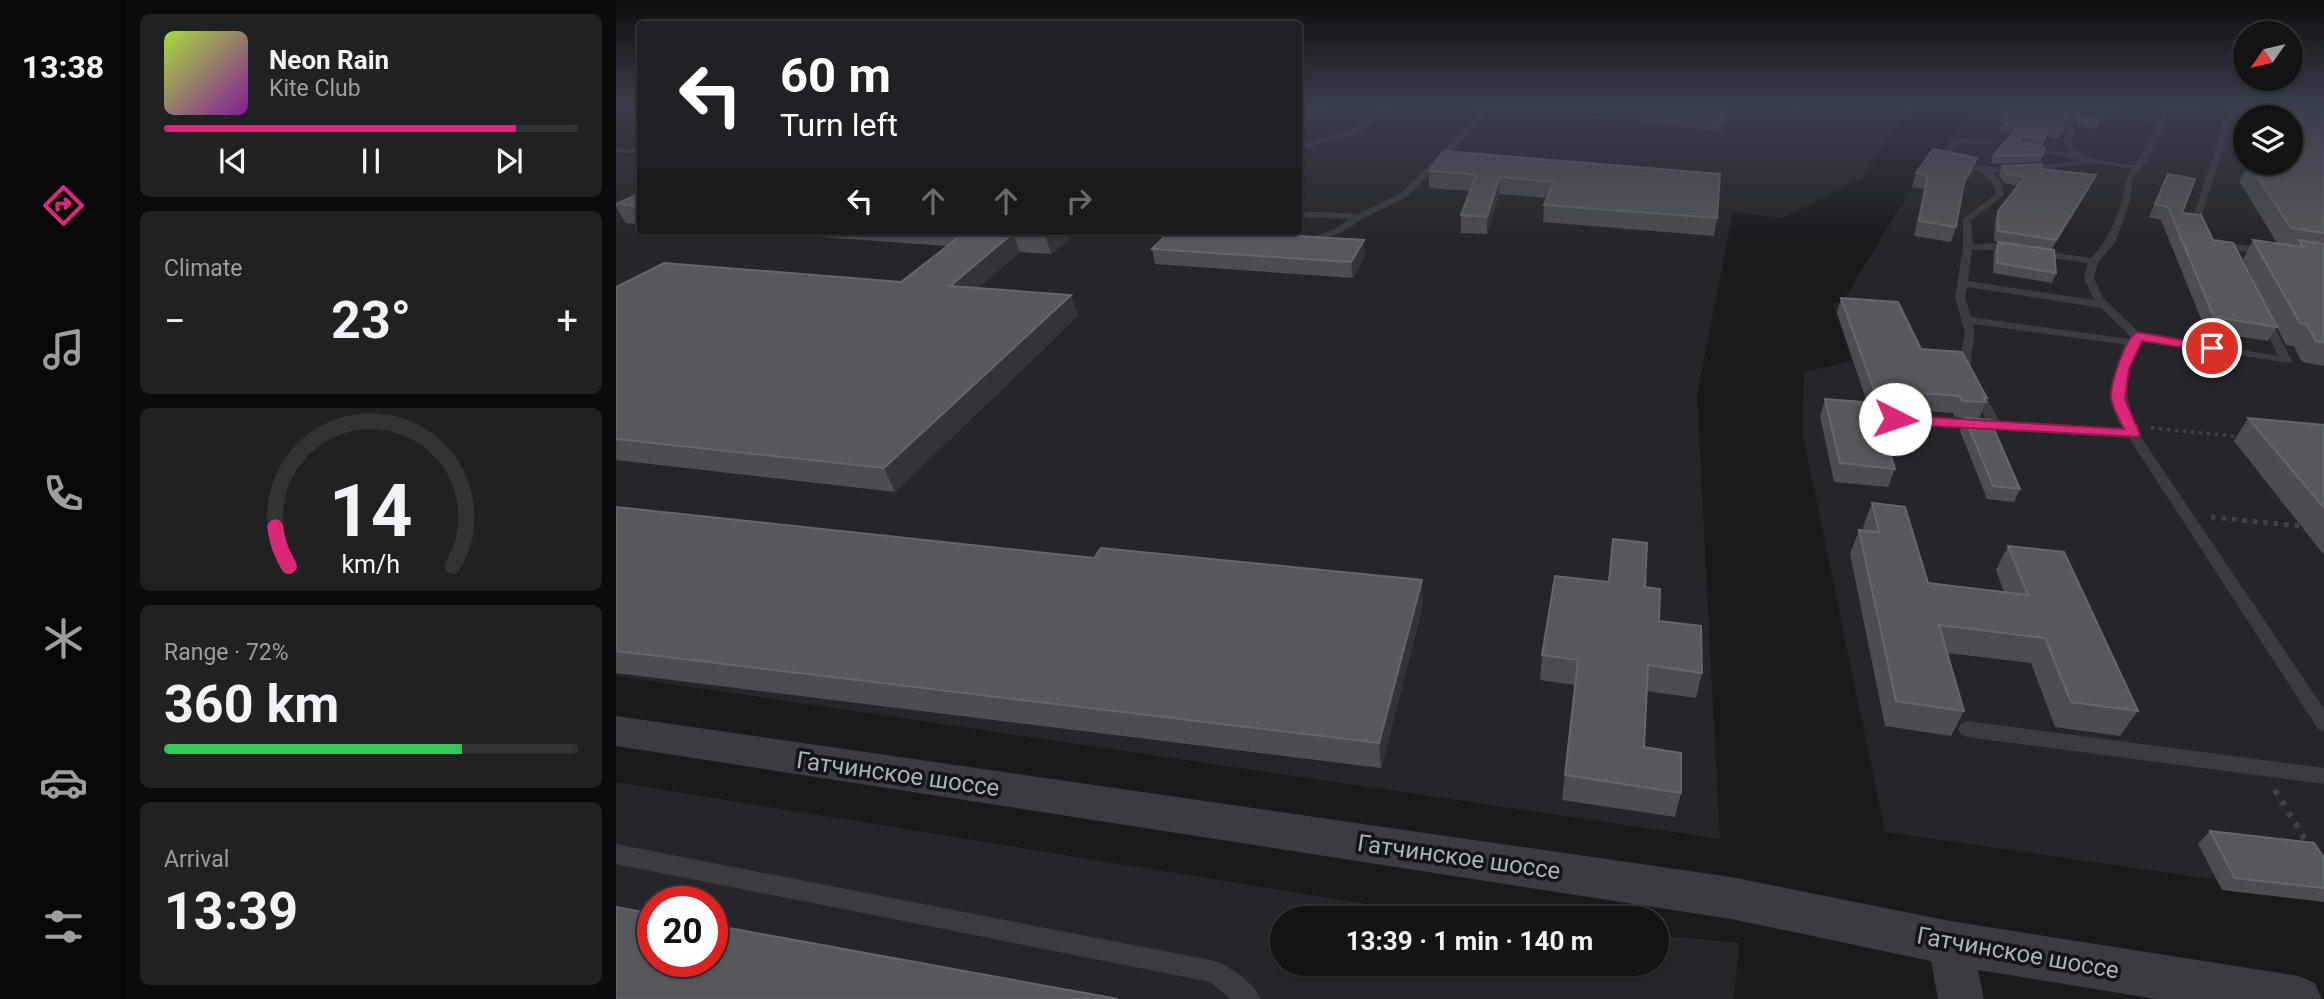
<!DOCTYPE html>
<html lang="en">
<head>
<meta charset="utf-8">
<style>
	body { margin:0; font-family:Roboto,sans-serif; background:#202122; color:#f1f3f6; height:100vh; display:flex; flex-direction:column; font-size:26px; white-space:nowrap }
	* { box-sizing:border-box; margin:0 }
	p { font-size:23px; color:#9d9ea0 }
	.icon { flex:none; width:38px; height:38px; fill:none; stroke:currentColor; stroke-width:2; stroke-linecap:round; stroke-linejoin:round }
	.map { position:relative; flex:1; overflow:hidden }
	.drawer { display:flex; flex-direction:column; gap:14px; padding:14px; background:#0a0b0c; width:490px }
	.drawer>* { flex:none }
	.guide { position:absolute; left:21px; top:21px; width:665px; height:214px; border-radius:7px; box-shadow:0 2px 5px #0004,0 0 0 2px #323334; background:#202124; color:#fff; overflow:hidden }
	.needle { width:46px; rotate:236deg }
	.tools { position:absolute; left:1617px; top:21px; display:grid; gap:14px }
	.tools a { display:grid; place-items:center; width:70px; height:70px; border-radius:50%; background:#131415; box-shadow:0 2px 5px #0004,0 0 0 2px #323334; font-size:35px }
	.speed { position:absolute; left:21px; top:886px; display:flex; gap:14px; font-size:35px; font-weight:700; text-align:center }
	.speed>* { display:grid; place-content:center; width:91px; height:91px; border-radius:50%; background:#131415; box-shadow:0 2px 5px #0004,0 0 0 2px #323334; line-height:1 }
	.speed .limit { border:10px solid #d22; background:#fff; color:#111 }
	.pin { position:absolute; display:grid; place-items:center; width:60px; height:60px; color:#fff; margin:-30px; border:4px solid #fff; border-radius:50%; box-shadow:0 2px 7px #0007 }
	.me { position:absolute; width:77px; margin:-38px; rotate:94deg; stroke-linejoin:round; filter:drop-shadow(0 0 5px #0008) }
	.turn { display:flex; align-items:center; gap:24px; height:147px; padding:0 28px; font-size:32px }
	.turn .icon { width:91px; height:91px; stroke-width:2.5 }
	.turn b { display:block; font-size:49px; line-height:60px }
	.lanes { display:flex; align-items:center; height:66px; padding:0 28px; background:#0003; justify-content:center; gap:35px; direction:ltr }
	.lanes .off { opacity:.35 }
	.big { font-size:52px; font-weight:700; line-height:1.1 }
	.drawer .widget { flex:1; display:flex; flex-direction:column; justify-content:center; gap:10px; min-width:0; padding:0 24px; border-radius:10px; background:#202122 }
	.drawer .dial { align-items:center; gap:0 }
	.dial svg { height:182px; overflow:visible; fill:none; stroke:#323334; stroke-width:7; stroke-linecap:round; text-anchor:middle }
	.dial text { fill:#f1f3f6; stroke:none }
	.song { display:flex; align-items:center; gap:21px }
	.cover { width:84px; height:84px; border-radius:10px; background:linear-gradient(135deg,hsl(80 70% 55%),hsl(290 70% 35%)) }
	.played { height:7px; border-radius:4px; background:linear-gradient(90deg,#db2777 85%,#323334 85%) }
	.keys { display:flex; justify-content:space-around; direction:ltr }
	.heat { display:flex; justify-content:space-between; align-items:center; font-size:38px; direction:ltr }
	.charge { height:10px; border-radius:5px; background:linear-gradient(90deg,#34c759 72%,#323334 0) }
	.trip { position:absolute; left:654px; top:906px; width:399px; height:70px; border-radius:35px; background:#131415; box-shadow:0 2px 5px #0004,0 0 0 2px #323334; font-weight:700; line-height:70px; text-align:center }
	main { display:flex; flex:1; min-height:0 }
	.menu { display:flex; flex-direction:column; width:126px; justify-content:space-around; align-items:center; background:#080808; color:#9d9ea0 }
	.menu .icon { width:49px; height:49px }
	.menu .selected { color:#db2777 }
	.menu b { font-size:32px; color:#f1f3f6 }
	.map>svg:first-child { display:block }
	.built { fill:#252629; fill-rule:evenodd }
	.lines { fill:none; stroke-linecap:round; stroke-linejoin:round }
	.path-far2 { stroke:#404348; stroke-width:3.5; stroke-dasharray:3.5 4.5; stroke-linecap:butt }
	.path-far1 { stroke:#404348; stroke-width:5; stroke-dasharray:4.5 6; stroke-linecap:butt }
	.path { stroke:#404348; stroke-width:6; stroke-dasharray:5 8; stroke-linecap:butt }
	.service { fill:#3a3c41; fill-rule:evenodd }
	.minor { fill:#3a3c41; fill-rule:evenodd }
	.rail { stroke:#4d5056; stroke-width:2.5; stroke-dasharray:4.5 3.5; stroke-linecap:butt }
	.wall { fill:#4b4d51 }
	.shaded-wall { fill:#333437 }
	.building { fill:#56585c; stroke:#63666b; stroke-width:2 }
	.route { fill:#db2777; stroke:#8e194d; stroke-width:2 }
	.labels { text-anchor:middle; dominant-baseline:central; stroke-width:7; stroke-linejoin:round; paint-order:stroke }
	.near-street-label { font-size:24px; fill:#acb2bb; stroke:#141517 }
</style>
</head>
<body>
<main>
<nav class="menu">
<b>13:38</b>
<svg class="icon selected" aria-label="directions" viewBox="0 0 24 24"><path d="M12 3l9 9-9 9-9-9zM9 14v-3h6M13 9l2 2-2 2"/></svg>
<svg class="icon" aria-label="music" viewBox="0 0 24 24"><path d="M9 18V5l10-2v13"/><circle cx="6" cy="18" r="3"/><circle cx="16" cy="16" r="3"/></svg>
<svg class="icon" aria-label="phone" viewBox="0 0 24 24"><path d="M5 4h4l2 5-3 2q2 4 5 5l2-3 5 2v4C11 20 4 13 5 4z"/></svg>
<svg class="icon" aria-label="climate" viewBox="0 0 24 24"><path d="M12 3v18M4 7l16 10M4 17L20 7"/></svg>
<svg class="icon" aria-label="car" viewBox="0 0 24 24"><path d="M5 17H2v-5l4-1 3-4h7l3 4 3 1v5h-3M9 17h6M6 11h13"/><circle cx="7" cy="17" r="2"/><circle cx="17" cy="17" r="2"/></svg>
<svg class="icon" aria-label="filters" viewBox="0 0 24 24"><path d="M4 7h16M4 17h16"/><circle cx="9" cy="7" r="2"/><circle cx="15" cy="17" r="2"/></svg>
</nav>
<section class="drawer">
<div class="widget">
<div class="song"><i class="cover"></i><div><b>Neon Rain</b><p>Kite Club</p></div></div>
<div class="played"></div>
<div class="keys"><svg class="icon" aria-label="previous" viewBox="0 0 24 24"><path d="M18 5L8 12l10 7zM5 5v14"/></svg><svg class="icon" aria-label="pause" viewBox="0 0 24 24"><path d="M8 5v14M16 5v14"/></svg><svg class="icon" aria-label="next" viewBox="0 0 24 24"><path d="M6 5l10 7-10 7zM19 5v14"/></svg></div>
</div>
<div class="widget"><p>Climate</p>
<div class="heat"><a>−</a><b class="big">23°</b><a>+</a></div>
</div>
<div class="widget dial"><svg viewBox="0 0 100 80">
<path d="M14 69A42 42 0 1 1 86 69"/>
<path d="M14 69A42 42 0 0 1 8 52" stroke="#db2777"/>
<text x="50" y="56" font-size="32" font-weight="700">14</text>
<text x="50" y="72" font-size="11">km/h</text>
</svg></div>
<div class="widget"><p>Range · 72%</p><b class="big">360 km</b><div class="charge"></div></div>
<div class="widget"><p>Arrival</p><b class="big">13:39</b></div>
</section>
<div class="map">
<svg width="1708" height="999" viewBox="0 0 1708 999">
	<rect width="100%" height="100%" fill="#191a1c"/>
	<g class="built">
		<polygon points="683,104 1295,104 1247,178 1167,218 1117,212 1081,395 1104,839 0,676 0,155 24,157 24,231 682,231"/>
		<path d="M1360 104H1708V902L1606 890 1601 880 1269 832 1187 436 1188 372 1236 361 1216 302 1225 304 1296 187ZM1629 117H1675V163H1629Z"/>
		<path d="M0 782 781 909 878 919H667V964H1041V935L1123 943 1118 999H0ZM37 901H96V961H37Z"/>
	</g>
	<g class="lines">
		<polyline class="path-far2" points="1535,428 1627,437"/>
		<polyline class="path-far1" points="1595,517 1684,526"/>
		<polyline class="path" points="1659,790 1693,846"/>
		<g class="service">
			<polygon points="773,104 780,104 739,135 682,149 682,145 733,131"/>
			<polygon points="838,104 879,104 1019,120 1016,122 876,109 791,197 746,219 727,232 689,246 683,246 683,242 721,228 734,219 682,217 682,211 742,214 785,193 869,109"/>
			<path d="M1552 104 1611 116 1615 104H1621L1584 220 1591 231 1584 233 1576 220 1609 119 1555 110 1531 160 1516 180 1515 198 1499 243 1482 262 1478 278 1487 298 1524 333 1662 356 1644 318 1649 315 1654 318 1676 361 1674 363 1525 340C1508 381 1506 392 1523 434L1708 709V731L1702 729 1513 438 1279 424 1273 420 1279 416 1371 422 1355 391 1361 387 1367 391 1384 422 1509 430C1495 395 1497 379 1511 345L1357 324C1362 341 1350 358 1357 373L1351 376 1347 375 1342 366 1349 333 1339 297 1347 248V219L1380 194C1374 166 1350 169 1326 160L1324 154 1339 139 1370 140 1374 142 1373 144 1344 143 1332 154V157C1376 174 1418 166 1464 160L1404 148 1408 146 1455 154 1448 145 1453 113 1544 119ZM1458 116 1542 123 1519 165C1499 162 1469 162 1456 145ZM1480 163 1516 169C1508 180 1510 188 1506 200 1499 223 1491 241 1475 258L1420 250 1415 253 1420 256 1472 263 1468 278 1478 300 1352 281 1356 250C1368 249 1394 252 1401 249L1376 243 1357 245 1355 220 1388 195 1385 181 1377 172H1404ZM1351 287 1485 308 1515 337 1514 339 1355 317 1349 297Z"/>
			<polygon points="0,148 24,150 24,154 0,152"/>
			<polygon points="1612,243 1649,248 1654,251 1649,254 1618,250 1622,257 1617,260 1614,259 1607,246"/>
			<polygon points="1351,721 1708,768 1708,784 1351,737 1345,734 1342,729 1345,724"/>
			<path d="M0 844 599 961C615 967 638 983 645 999H615L594 982 0 864Z"/>
		</g>
		<polygon class="minor" points="0,716 1115,877 1334,921 1683,976 1699,983 1706,999 1540,999 1362,970 1368,999 1322,999 1315,961 1115,919 0,746"/>
		<polyline class="rail" points="1287,117 1297,104"/>
	</g>
	<g class="wall">
		<polygon points="924,104 1115,104 1105,131 1022,122 1024,113 924,106"/>
		<polygon points="1159,104 1189,104 1185,108"/>
		<polygon points="1392,104 1502,104 1498,113 1452,111 1443,139 1429,136 1426,147 1427,155 1424,162 1375,164 1377,156 1398,132 1383,130"/>
		<polygon points="1634,104 1708,104 1708,366 1686,362 1678,346 1670,345 1627,259 1637,240 1661,243 1623,181 1633,164 1653,167 1654,163 1675,163 1675,117 1660,117 1660,115 1633,111"/>
		<polygon points="1462,115 1481,125 1479,129 1460,126"/>
		<polygon points="828,151 1101,218 1098,236 927,222 928,205 931,198 883,194 871,234 845,233 845,215 854,191 813,188 813,171"/>
		<polygon points="1386,166 1425,169 1476,184 1436,249 1378,241 1379,220 1382,211 1402,186 1388,183 1383,175"/>
		<polygon points="1357,172 1346,190 1340,227 1335,242 1298,236 1308,189 1296,187 1300,173"/>
		<polygon points="1552,174 1566,213 1597,240 1661,327 1652,341 1590,331 1545,220 1533,217"/>
		<polygon points="24,193 24,224 10,223 0,207 0,204"/>
		<polygon points="123,231 463,231 435,254 404,252 362,288 455,295 462,316 279,492 0,460 0,287 285,282 331,246"/>
		<polygon points="1382,242 1440,273 1436,283 1377,273 1378,252"/>
		<polygon points="536,249 749,255 737,278 539,264"/>
		<polygon points="1225,298 1305,349 1371,398 1363,419 1339,417 1337,413 1260,407 1279,469 1272,487 1218,482 1204,416 1209,399 1251,402 1221,313"/>
		<polygon points="1349,418 1404,489 1398,502 1371,499 1344,431"/>
		<polygon points="1632,418 1708,425 1708,555 1618,441"/>
		<polygon points="1256,503 1312,583 1388,592 1380,570 1392,546 1522,711 1504,736 1439,727 1415,663 1331,653 1348,711 1335,736 1269,726 1234,554 1243,530 1248,530 1247,527"/>
		<polygon points="0,507 807,605 765,768 0,673"/>
		<polygon points="997,539 1029,587 1043,621 1086,673 1080,698 1031,691 1028,747 1065,793 1059,817 946,800 959,685 924,680 926,655 992,582"/>
		<polygon points="1594,831 1708,858 1708,902 1606,890 1582,844"/>
	</g>
	<g class="shaded-wall">
		<polygon points="696,104 716,104 682,132 682,114"/>
		<polygon points="1113,104 1115,104 1105,131 1106,122"/>
		<polygon points="1410,136 1407,143 1400,147 1403,140"/>
		<polygon points="1361,158 1357,172 1343,195 1348,182"/>
		<polygon points="1480,175 1476,184 1436,249 1440,240"/>
		<polygon points="884,177 883,194 871,234 871,217"/>
		<polygon points="434,231 463,231 435,254 429,235"/>
		<polygon points="397,233 404,252 342,306 334,286"/>
		<polygon points="748,240 749,255 737,278 735,262"/>
		<polygon points="455,295 462,316 279,492 268,468"/>
		<polygon points="806,580 807,605 765,768 763,743"/>
	</g>
	<g class="building">
		<polygon points="682,104 696,104 682,114"/>
		<polygon points="1012,104 1113,104 1106,122 1023,114 1029,105"/>
		<polygon points="1392,104 1454,104 1446,131 1431,129 1429,139 1410,136 1403,140 1405,143 1428,147 1427,155 1377,156 1404,125 1386,122"/>
		<polygon points="1456,104 1502,104 1501,106"/>
		<polygon points="1667,104 1708,104 1708,233 1675,228 1633,164 1660,169 1661,163 1675,163 1675,117 1666,117"/>
		<polygon points="1462,115 1483,116 1481,125 1462,122"/>
		<polygon points="1317,149 1361,158 1348,182 1340,227 1303,221 1312,175 1300,173"/>
		<polygon points="828,151 1104,174 1101,218 928,205 938,182 884,177 871,217 845,215 860,175 813,171"/>
		<polygon points="1426,164 1425,169 1480,175 1440,240 1382,231 1382,211 1409,177 1391,174 1386,166"/>
		<polygon points="1552,174 1579,179 1566,213 1585,215 1597,240 1617,243 1661,327 1598,317 1552,207 1539,204"/>
		<polygon points="24,193 24,206 0,204"/>
		<polygon points="351,231 434,231 429,235 397,233 334,286 455,295 268,468 0,439 0,287 48,263 285,282"/>
		<polygon points="554,231 594,231 748,240 735,262 536,249"/>
		<polygon points="1637,240 1687,247 1683,240 1708,244 1708,342 1700,341 1691,325 1684,323"/>
		<polygon points="1382,242 1438,250 1440,273 1381,263"/>
		<polygon points="1225,298 1282,302 1305,349 1346,352 1371,398 1368,398 1370,402 1346,401 1344,396 1258,390"/>
		<polygon points="1209,399 1259,403 1279,469 1224,463"/>
		<polygon points="1349,418 1374,420 1404,489 1377,486"/>
		<polygon points="1632,418 1708,425 1708,508"/>
		<polygon points="1256,503 1289,507 1312,583 1412,595 1392,546 1448,552 1522,711 1455,702 1429,638 1323,625 1348,711 1280,701 1243,530 1263,532"/>
		<polygon points="0,507 478,558 485,548 806,580 763,743 0,651"/>
		<polygon points="997,539 1031,543 1029,587 1044,589 1043,621 1085,626 1086,673 1032,665 1028,747 1065,753 1065,793 949,775 962,660 926,655 939,576 993,582"/>
		<polygon points="1594,831 1698,843 1708,858 1708,888 1619,878"/>
		<polygon points="0,907 37,914 37,961 96,961 96,925 502,999 0,999"/>
	</g>
	<linearGradient id="sky" x2="0" y2="1"><stop stop-color="#0e0e0f"/><stop offset="0.43" stop-color="#383e4b"/><stop offset="1" stop-color="#383e4b" stop-opacity="0"/></linearGradient>
	<rect width="1708" height="244" fill="url(#sky)"/>
	<path class="route" d="M1521 332 1596 345 1602 348 1596 352 1526 341 1513 369 1509 399 1524 434 1522 437 1279 424 1272 419 1279 415 1508 429C1504 420 1496 408 1495 398 1494 384 1509 338 1521 332Z"/>
	<g class="labels">
		<g class="near-street-label">
			<text transform="translate(282 774) rotate(8)">Гатчинское шоссе</text>
			<text transform="translate(843 857) rotate(8)">Гатчинское шоссе</text>
			<text transform="translate(1402 953) rotate(10)">Гатчинское шоссе</text>
		</g>
	</g>
</svg>
<div class="tools">
<a><svg class="needle" viewBox="-14 -14 28 28"><path d="M0-13l5 13h-10z" fill="#e53935"/><path d="M0 13l5-13h-10z" fill="#9d9ea0"/></svg></a>
<a><svg class="icon" aria-label="layers" viewBox="0 0 24 24"><path d="M12 4l9 5-9 5-9-5zM3 14l9 5 9-5"/></svg></a>
</div>
<div class="speed"><div class="limit">20</div></div>
<div class="pin" style="left:1596px;top:348px;background:#d93025"><svg class="icon" aria-label="arrive" viewBox="0 0 24 24"><path d="M6 21V4h12l-3 4 3 4H6"/></svg></div>
<svg class="me" style="left:1279px;top:419px" viewBox="-20 -20 40 40"><circle r="19" fill="#fff"/><path d="M0-13L10 11 0 6-10 11z" fill="#db2777"/></svg>
<div class="trip">13:39 · 1 min · 140 m</div>
<div class="guide">
<div class="turn"><svg class="icon" aria-label="left" viewBox="0 0 24 24"><path d="M17 20v-9H6M10 6l-5 5 5 5"/></svg><div><b>60 m</b>Turn left</div></div>
<div class="lanes"><svg class="icon" aria-label="left" viewBox="0 0 24 24"><path d="M17 20v-9H6M10 6l-5 5 5 5"/></svg><svg class="icon off" aria-label="ahead" viewBox="0 0 24 24"><path d="M12 20V5M6 11l6-6 6 6"/></svg><svg class="icon off" aria-label="ahead" viewBox="0 0 24 24"><path d="M12 20V5M6 11l6-6 6 6"/></svg><svg class="icon off" aria-label="right" viewBox="0 0 24 24"><path d="M7 20v-9h11M14 6l5 5-5 5"/></svg></div>
</div>
</div>
</main>
</body>
</html>
